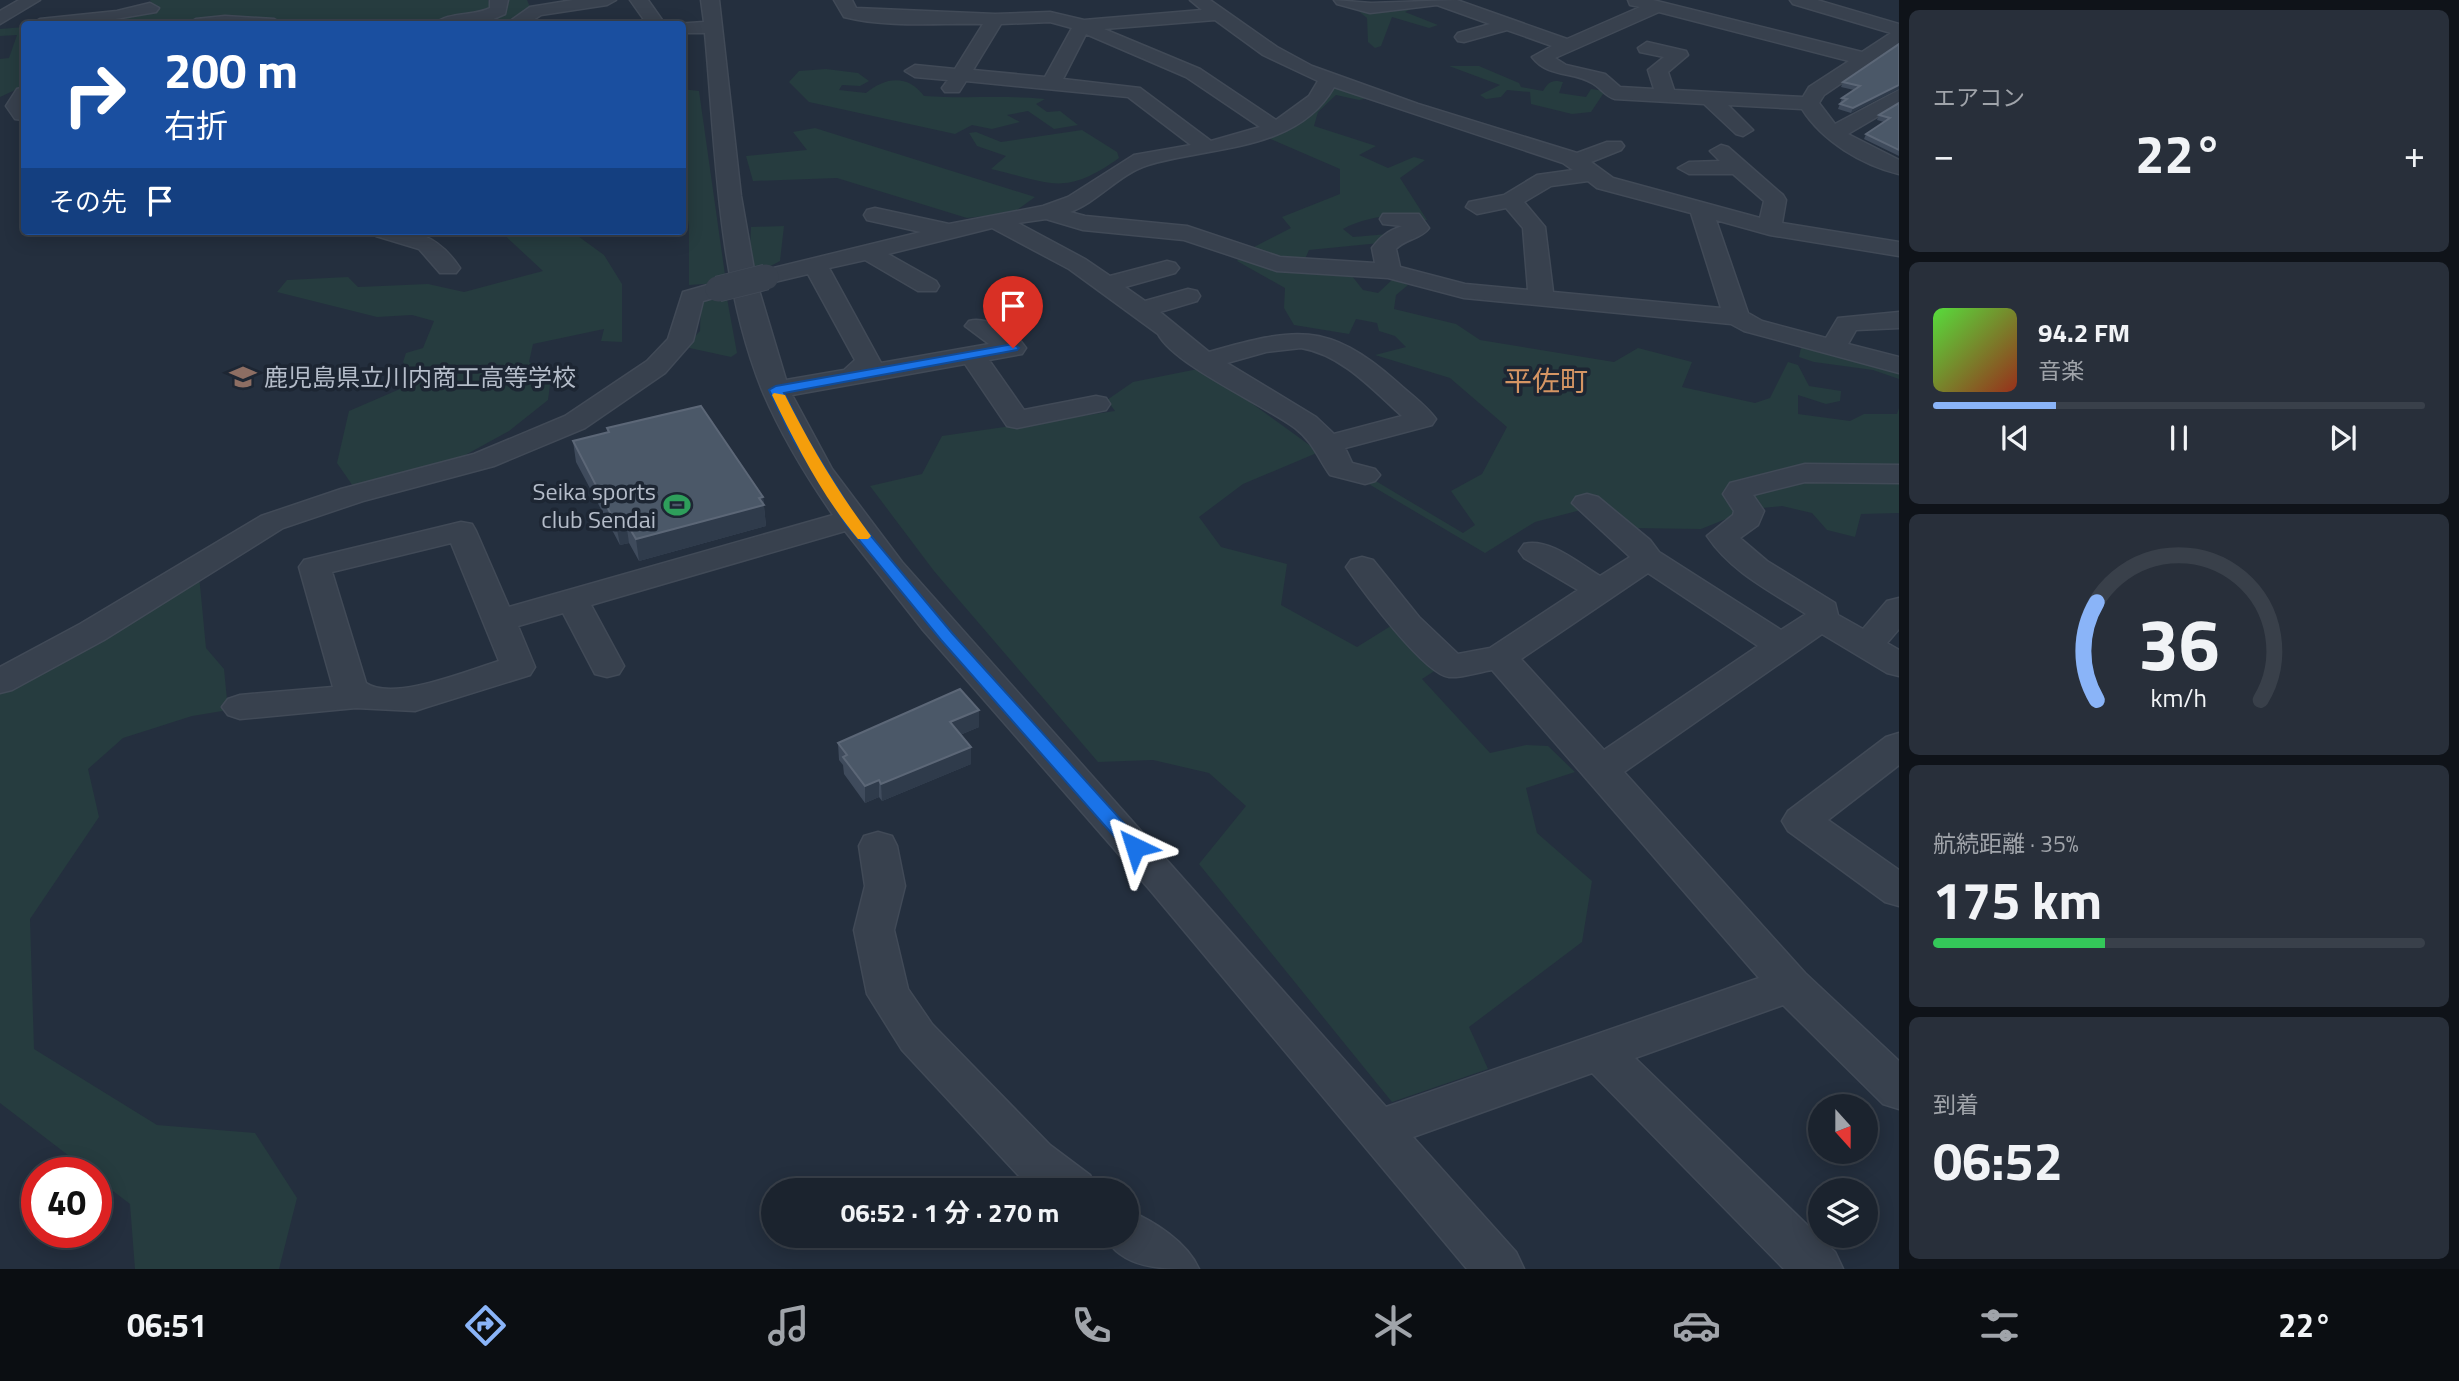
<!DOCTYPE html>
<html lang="ja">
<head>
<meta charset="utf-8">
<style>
	body { margin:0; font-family:"Titillium Web","Noto Sans JP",sans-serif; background:#282f3a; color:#f1f3f6; height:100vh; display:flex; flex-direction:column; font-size:26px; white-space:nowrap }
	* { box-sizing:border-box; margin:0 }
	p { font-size:23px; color:#a0a4aa }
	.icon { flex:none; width:38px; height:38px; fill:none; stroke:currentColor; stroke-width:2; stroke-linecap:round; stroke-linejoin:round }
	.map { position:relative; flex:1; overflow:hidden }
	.panel { display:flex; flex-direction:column; gap:10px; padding:10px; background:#0f1319; width:560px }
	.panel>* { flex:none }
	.banner { position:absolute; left:21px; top:21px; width:665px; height:214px; border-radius:7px; box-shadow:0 4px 18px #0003,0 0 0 2px #39404a; background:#1a4fa0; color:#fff; overflow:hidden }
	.needle { width:46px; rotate:159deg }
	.controls { position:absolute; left:1808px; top:1094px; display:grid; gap:14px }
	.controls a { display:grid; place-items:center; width:70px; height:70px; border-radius:50%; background:#1b232e; box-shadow:0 4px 18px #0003,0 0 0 2px #39404a; font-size:35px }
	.speed { position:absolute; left:21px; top:1157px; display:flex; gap:14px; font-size:35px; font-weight:700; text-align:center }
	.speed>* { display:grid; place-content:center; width:91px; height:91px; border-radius:50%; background:#1b232e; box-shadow:0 4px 18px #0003,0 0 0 2px #39404a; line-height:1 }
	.speed .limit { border:10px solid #d22; background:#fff; color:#111 }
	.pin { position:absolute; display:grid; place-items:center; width:60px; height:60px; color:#fff; margin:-72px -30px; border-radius:50% 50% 50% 0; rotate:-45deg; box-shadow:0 0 7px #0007 }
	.pin .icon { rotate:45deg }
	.me { position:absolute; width:77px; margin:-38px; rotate:319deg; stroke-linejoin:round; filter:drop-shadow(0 0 5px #0008) }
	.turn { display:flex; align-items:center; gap:24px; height:147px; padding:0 28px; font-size:32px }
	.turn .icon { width:91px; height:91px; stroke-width:2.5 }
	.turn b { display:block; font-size:49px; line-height:60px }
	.then { display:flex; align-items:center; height:66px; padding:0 28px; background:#0003; gap:14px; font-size:26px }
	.big { font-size:52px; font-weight:700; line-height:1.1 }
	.panel .card { flex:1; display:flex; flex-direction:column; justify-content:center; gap:10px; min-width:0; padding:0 24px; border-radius:10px; background:#282f3a }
	.panel .dial { align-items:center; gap:0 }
	.dial svg { height:182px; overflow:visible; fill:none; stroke:#39404a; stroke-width:7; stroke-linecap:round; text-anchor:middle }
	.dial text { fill:#f1f3f6; stroke:none }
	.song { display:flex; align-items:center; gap:21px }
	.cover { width:84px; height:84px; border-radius:10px; background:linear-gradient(135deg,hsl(110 70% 55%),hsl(10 70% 35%)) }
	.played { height:7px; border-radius:4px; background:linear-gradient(90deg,#8ab4f8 25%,#39404a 25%) }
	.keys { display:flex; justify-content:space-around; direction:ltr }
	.heat { display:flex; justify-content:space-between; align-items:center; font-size:38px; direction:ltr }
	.charge { height:10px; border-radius:5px; background:linear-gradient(90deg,#34c759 35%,#39404a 0) }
	.trip { position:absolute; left:761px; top:1178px; width:378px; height:70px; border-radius:35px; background:#1b232e; box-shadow:0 4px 18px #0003,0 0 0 2px #39404a; font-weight:700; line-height:70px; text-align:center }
	.dock { display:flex; height:112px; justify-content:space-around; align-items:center; background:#0b0e12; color:#a0a4aa }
	.dock .icon { width:49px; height:49px }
	.dock .current { color:#8ab4f8 }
	.dock b { font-size:32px; color:#f1f3f6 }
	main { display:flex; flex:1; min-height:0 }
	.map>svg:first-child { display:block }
	.green { fill:#263c3f }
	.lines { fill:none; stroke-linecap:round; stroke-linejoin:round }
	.minor-casing { stroke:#414a57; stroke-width:3 }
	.minor { fill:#38414e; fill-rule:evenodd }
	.minor-bridge-casing { stroke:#414a57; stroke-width:27; stroke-linecap:butt }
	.minor-bridge { stroke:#38414e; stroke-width:25 }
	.wall { fill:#3f4b5c }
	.shaded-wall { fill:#2f3b4b }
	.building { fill:#4b5868; stroke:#5c6777; stroke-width:2 }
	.route { fill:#1a73e8; stroke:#114b97; stroke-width:2 }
	.slow { fill:#f59e0b }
	.labels { text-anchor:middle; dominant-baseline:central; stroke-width:7; stroke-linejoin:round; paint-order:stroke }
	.poi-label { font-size:24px; fill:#b4bcc9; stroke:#1d2633; text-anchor:start }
	.quarter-label { font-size:28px; fill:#d59563; stroke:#1d2633 }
</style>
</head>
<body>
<main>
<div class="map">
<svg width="1899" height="1269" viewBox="0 0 1899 1269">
	<rect width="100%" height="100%" fill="#242f3e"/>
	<g class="green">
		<polygon points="150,0 488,0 491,10 470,19 423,24 398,24 385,19 344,24 306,24 241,18 185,24 73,24 135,17 156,10"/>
		<polygon points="505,0 527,0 531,9 509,24 466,24 487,21"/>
		<polygon points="1415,7 1405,12 1438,25 1429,28 1392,17 1381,46 1375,48 1368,42 1367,18 1356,9"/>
		<polygon points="24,27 24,86 0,97 0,59 9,58 17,35 0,36 0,29"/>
		<path d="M1449 66H1479L1519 83 1521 87 1543 91C1548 82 1552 79 1563 82L1559 93 1586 97 1591 89 1605 91 1591 112 1572 114 1531 104 1530 92 1507 90 1501 97 1486 99 1480 95 1500 85Z"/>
		<path d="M826 69 858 73 869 81 860 86 842 85 839 90 866 93C885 77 908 74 924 96 966 99 1004 95 1045 99L1036 104 1047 112 1060 111 1078 125 1054 129 1028 111 1007 115 1020 122 992 129 972 125 955 134 809 102 789 82 799 71Z"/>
		<path d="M1336 82 1372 97 1359 100 1336 95 1318 112 1314 126 1376 146 1359 155 1388 168 1414 157 1425 160 1400 178 1427 220C1419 221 1418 218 1411 216 1393 212 1358 220 1343 229L1353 237 1388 234 1380 243 1309 250 1300 270 1352 276 1363 290 1378 293 1393 279 1408 285 1396 295 1394 309 1456 324 1480 340 1614 362 1638 348 1692 362 1682 387 1755 403 1770 398 1788 362 1798 365 1809 386 1841 391 1840 401 1826 404 1798 395V414L1850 421 1864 414H1897L1899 408V467C1835 466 1790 463 1728 483L1729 497 1736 515 1701 529 1631 528 1600 505 1535 522 1485 553 1367 483 1374 480 1463 533 1475 525 1451 491 1482 474 1507 427 1450 378 1375 355 1406 347 1395 336 1379 331 1377 323 1356 319 1349 334 1294 325 1284 308 1285 288 1237 261 1252 248 1291 228 1282 217 1340 194V169L1268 138 1293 126Z"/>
		<polygon points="682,89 699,91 725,275 720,283 689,285 689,227 682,183"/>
		<polygon points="815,128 1035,197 1013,213 967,218 837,178 753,181 746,156 807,150 793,132"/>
		<path d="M1082 130 1117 152 1119 158C1064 197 1052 183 991 169L1006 156 977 146 969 133 976 132 1001 142Z"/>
		<polygon points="784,226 780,261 767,268 749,272 751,227"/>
		<polygon points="500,231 571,231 604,255 622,284 622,342 601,341 604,329 533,344 529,362 551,377 548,400 509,431 458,459 355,489 337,463 349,411 407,386 408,369 403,362 406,353 423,348 434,321 412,315 377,317 277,292 287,280 348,277 358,287 428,284 464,292 543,271"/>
		<polygon points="726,293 737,353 731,357 685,347 700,331 701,299"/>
		<polygon points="1802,343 1899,370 1899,379 1873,370 1814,362 1799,357"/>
		<polygon points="1203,368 1319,452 1243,484 1199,517 1221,547 1287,564 1281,605 1357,647 1394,624 1439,668 1422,679 1490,753 1526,745 1548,746 1575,772 1526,788 1537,833 1592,881 1582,942 1469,1027 1488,1069 1392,1102 1199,864 1246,806 1209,773 1153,760 1098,762 934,571 870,486 922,474 942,436 1115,411 1107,400 1133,382"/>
		<polygon points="1813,478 1899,479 1899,513 1861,514 1855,537 1827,530 1812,513 1782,506 1762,508 1749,495"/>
		<polygon points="199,575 206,648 224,669 228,710 192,716 123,738 88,769 99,817 30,919 34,1049 157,1125 255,1133 297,1198 279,1269 135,1269 130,1204 96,1178 96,1172 90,1172 0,1103 0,693"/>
	</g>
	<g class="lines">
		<g class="minor-casing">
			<g id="minor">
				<polygon points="19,0 40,0 0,24 0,11"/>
				<path d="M490 0H508L505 14 482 24H435C446 12 475 16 490 8Z"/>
				<polygon points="573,0 616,0 607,5 541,15 527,24 506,24 530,7"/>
				<polygon points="630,0 648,0 665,24 647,24"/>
				<path d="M701 0H719L741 196 755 275 757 272 921 232 867 220 864 215 867 210 875 208 949 224 1043 206 1068 197 1134 155 1191 145 1128 97 966 81 959 92H945L942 88 948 80 915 77 905 71 915 65 955 69 983 24C938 23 888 28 844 17L834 0H852L856 8 995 14 1050 12 1084 20 1202 10 1190 0H1210L1277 47 1312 66 1418 104 1577 153 1607 142H1621L1624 146 1621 150 1591 162 1613 178 1760 218 1764 201 1733 174H1689L1678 168 1689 162 1720 161 1710 151 1721 145 1728 147 1783 195 1786 200 1782 223 1899 242V256L1770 235 1716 220 1748 313 1762 321 1826 338 1838 318 1899 312V328L1856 330 1848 344 1899 357V373L1744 331 1731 324 1464 298 1388 278 1277 271 1184 240 1083 230 1046 219 1018 223 1085 259 1110 276 1167 261 1175 263 1179 268 1175 273 1125 287 1145 301 1188 289 1197 291 1200 296 1197 301 1160 312 1209 352C1294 328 1327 320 1397 382 1410 394 1426 405 1436 419L1432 425 1345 448 1352 463 1375 469 1380 475 1375 481 1365 484 1330 475C1318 458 1313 442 1295 428 1264 405 1174 365 1158 334L1069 269 992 228 888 254 936 281 939 286 936 291H918L865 260 829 268 881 363 989 344 965 326 969 321C987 316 1016 333 1026 348L1022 354 989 360 1024 410 1096 396 1106 398 1110 404 1106 410 1017 428 1007 426 965 364 792 395 832 469 902 562 1386 1107 1759 978 1492 670C1479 672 1462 678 1449 677 1424 674 1362 590 1346 567L1351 560 1362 557 1373 560 1419 617 1458 654 1490 648 1578 590 1524 558 1519 551 1524 544C1550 538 1578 563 1600 576L1630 557 1572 503 1576 497 1587 494 1598 497 1650 540 1659 552 1781 630 1806 614C1770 591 1731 572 1707 536L1733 515 1734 511 1723 494 1730 483 1805 464 1899 465V483L1805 482 1753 495 1764 511 1758 525 1740 538 1767 561 1835 603 1838 615 1863 629 1887 601 1899 598V629L1887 643 1899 650V676L1887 673 1822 634 1624 772 1805 973 1899 1061V1109L1883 1104 1783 1005 1635 1058 1835 1252 1843 1269H1784L1592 1073 1413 1137 1516 1252 1524 1269H1467L1150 890 923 630 845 531 591 605 624 666 619 674 607 677 595 674 563 613 518 626 535 667 530 675 427 707 415 711 356 708 240 719 228 715 222 707 228 699 240 695 333 687 299 567 304 560 461 522 472 524 476 531 509 607 833 515C806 476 781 435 762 390 717 277 716 152 705 33H682V24H675L704 22ZM1215 20 1263 55 1318 81 1309 96 1276 120 1200 69 1104 29ZM1050 22 1072 28 1045 77 973 70 1001 24ZM1086 34 1186 77 1260 127 1211 141 1140 88 1063 79ZM1334 87 1563 163 1573 170 1537 175 1504 195 1469 202 1466 207 1477 214 1506 208 1523 228 1528 290 1465 284 1400 267 1396 249C1405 239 1421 239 1429 228L1419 214H1383L1380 219 1383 224 1402 226C1388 231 1381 236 1372 248L1375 263 1280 257 1187 226 1085 216 1070 212C1098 202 1119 174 1148 165 1211 146 1297 152 1334 87ZM1588 181 1597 188 1691 213 1721 308 1553 292 1545 227 1524 202 1551 186ZM808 274 855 360 844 370 786 380 756 280 766 284ZM1301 348C1342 355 1372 389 1402 416L1334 434 1316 417 1227 363 1266 352ZM451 543 499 661C469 670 393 702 366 683L332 572ZM1648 573 1758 646 1604 750 1521 659Z"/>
				<path d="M1334 0 1371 3 1457 0 1567 39 1640 7 1630 5 1628 0H1653L1862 52 1891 33 1793 4 1790 0H1817L1899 24V44L1824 95 1819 103 1835 124 1899 90V104L1848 134 1899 160V174C1862 165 1822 141 1802 109L1728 105 1753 130 1743 136 1736 134 1704 104 1615 99C1605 96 1601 88 1592 83 1573 71 1548 78 1532 57L1552 46 1507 30 1464 42 1458 41 1455 37 1458 33 1490 24 1437 5 1370 13 1337 4ZM1659 12 1849 61 1809 87 1803 97 1674 90 1668 72 1688 55 1686 51 1647 42 1638 48 1640 52 1664 57 1648 70 1654 89 1620 87 1605 74 1566 65 1555 58Z"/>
				<polygon points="150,3 159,8 156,12 86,24 31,24 40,19 117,11"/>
				<polygon points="225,16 274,19 283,24 187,24 196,19"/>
				<polygon points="24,87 24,120 15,119 6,106 17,89"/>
				<path d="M372 231C414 231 435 231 460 268L456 273H440L419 249 376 236Z"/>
				<polygon points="718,282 727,284 730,289 727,294 703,301 693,341 665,373 585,428 494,466 363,501 283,528 104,640 12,690 0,693 0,667 80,624 261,516 341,489 474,454 565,416 647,361 668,339 683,292"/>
				<polygon points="1899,733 1899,765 1828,820 1899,870 1899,906 1885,902 1788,831 1782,821 1788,811 1886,737"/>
				<polygon points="878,832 892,836 897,846 905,886 894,930 908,989 932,1024 1050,1145 1090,1175 1097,1190 1037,1190 1018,1175 902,1050 867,994 854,930 865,886 859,846 864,836"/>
				<path d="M1127 1210C1154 1221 1187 1242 1199 1269 1160 1269 1123 1269 1104 1236H1127Z"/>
			</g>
		</g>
		<use href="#minor" class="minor"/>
		<g class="minor-bridge-casing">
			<polyline id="minor-bridge" points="718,289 766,277"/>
		</g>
		<use href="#minor-bridge" class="minor-bridge"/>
	</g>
	<g class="wall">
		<polygon points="1899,44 1851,113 1838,109 1842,98 1854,90 1841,87 1843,82"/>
		<polygon points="1899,103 1899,156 1864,139 1866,134 1884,122 1877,120 1879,115"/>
		<polygon points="607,428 763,497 766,526 639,561 629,543 620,545 576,462 573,441 608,433"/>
		<polygon points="979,710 979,727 960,735 971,764 882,801 879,797 865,803 844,774 843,765 839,760 838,743"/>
	</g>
	<g class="shaded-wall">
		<polygon points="1899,85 1899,89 1851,113 1853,108"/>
		<polygon points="763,497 766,526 639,561 636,539"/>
		<polygon points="626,522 629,543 620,545 616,524"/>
		<polygon points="979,710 979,727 950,739 950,722"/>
		<polygon points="971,747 971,764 882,801 881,784"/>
		<polygon points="879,780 879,797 865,803 865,786"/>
	</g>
	<g class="building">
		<polygon points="1899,44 1899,85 1853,108 1840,104 1847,99 1842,98 1860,86 1843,82"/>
		<polygon points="1899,103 1899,150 1866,134 1890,118 1879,115"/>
		<polygon points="701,406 763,497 759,498 764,505 636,539 626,522 616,524 573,441 609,432 607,428"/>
		<polygon points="960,689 979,710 950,722 971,747 881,784 879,780 865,786 843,757 847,755 838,743"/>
	</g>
	<polygon class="route" points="1013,344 1019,348 1017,350 784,393 807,439 856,518 952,633 1141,842 1144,847 1141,852 1128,852 941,640 845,523 793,439 769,390 776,386"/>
	<path class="slow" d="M774 393 785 395C810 445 838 492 871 536L868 539H858C823 497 796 445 772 395Z"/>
	<defs>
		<g id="school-bare" transform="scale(2.1)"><path d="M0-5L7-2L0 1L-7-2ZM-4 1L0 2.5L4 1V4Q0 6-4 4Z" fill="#8d6e63" stroke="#1d2633" stroke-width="2.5" paint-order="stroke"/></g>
		<g id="stadium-bare" transform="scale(2.1)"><path d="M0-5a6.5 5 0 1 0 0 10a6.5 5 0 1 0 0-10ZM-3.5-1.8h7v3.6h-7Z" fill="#2e9e5b" stroke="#1d2633" stroke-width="2.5" paint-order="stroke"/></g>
	</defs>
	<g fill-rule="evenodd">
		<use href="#school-bare" x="243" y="377"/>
		<use href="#stadium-bare" x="677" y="505"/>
	</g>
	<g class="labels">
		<g class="poi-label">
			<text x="264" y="377">鹿児島県立川内商工高等学校</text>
			<text x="656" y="491" text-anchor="end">Seika sports<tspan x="656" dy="28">club Sendai</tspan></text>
		</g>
		<g class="quarter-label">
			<text x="1546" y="380">平佐町</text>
		</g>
	</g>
</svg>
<div class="controls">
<a><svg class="needle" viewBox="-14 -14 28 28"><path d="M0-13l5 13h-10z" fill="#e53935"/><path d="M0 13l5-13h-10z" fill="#a0a4aa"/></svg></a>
<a><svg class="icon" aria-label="layers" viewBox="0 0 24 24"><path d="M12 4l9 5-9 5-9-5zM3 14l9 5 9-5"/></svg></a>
</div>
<div class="speed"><div class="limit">40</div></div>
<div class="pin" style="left:1013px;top:348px;background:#d93025"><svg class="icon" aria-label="arrive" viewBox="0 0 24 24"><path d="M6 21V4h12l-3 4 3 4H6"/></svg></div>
<svg class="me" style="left:1135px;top:847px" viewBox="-20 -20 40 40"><path d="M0-17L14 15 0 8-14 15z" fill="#1a73e8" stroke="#fff" stroke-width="4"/></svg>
<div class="trip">06:52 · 1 分 · 270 m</div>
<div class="banner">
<div class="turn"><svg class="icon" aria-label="right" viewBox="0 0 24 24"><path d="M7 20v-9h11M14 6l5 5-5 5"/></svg><div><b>200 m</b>右折</div></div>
<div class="then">その先<svg class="icon" aria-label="arrive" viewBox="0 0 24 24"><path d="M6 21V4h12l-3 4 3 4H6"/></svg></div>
</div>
</div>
<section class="panel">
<div class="card"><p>エアコン</p>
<div class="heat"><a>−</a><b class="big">22°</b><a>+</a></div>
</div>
<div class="card">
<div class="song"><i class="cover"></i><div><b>94.2 FM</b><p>音楽</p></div></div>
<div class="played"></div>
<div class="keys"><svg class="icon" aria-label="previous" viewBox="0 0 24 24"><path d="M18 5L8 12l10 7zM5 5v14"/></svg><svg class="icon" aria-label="pause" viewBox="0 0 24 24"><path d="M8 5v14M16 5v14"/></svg><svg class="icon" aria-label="next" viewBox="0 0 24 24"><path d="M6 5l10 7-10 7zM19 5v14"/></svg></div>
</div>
<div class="card dial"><svg viewBox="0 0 100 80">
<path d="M14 69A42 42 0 1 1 86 69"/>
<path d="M14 69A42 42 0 0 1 14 26" stroke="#8ab4f8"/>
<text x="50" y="56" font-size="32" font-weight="700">36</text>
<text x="50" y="72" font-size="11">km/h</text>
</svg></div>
<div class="card"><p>航続距離 · 35%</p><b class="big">175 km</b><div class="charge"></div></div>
<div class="card"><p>到着</p><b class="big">06:52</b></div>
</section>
</main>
<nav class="dock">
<b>06:51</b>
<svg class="icon current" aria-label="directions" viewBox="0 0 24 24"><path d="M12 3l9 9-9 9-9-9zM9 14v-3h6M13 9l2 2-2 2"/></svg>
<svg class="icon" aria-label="music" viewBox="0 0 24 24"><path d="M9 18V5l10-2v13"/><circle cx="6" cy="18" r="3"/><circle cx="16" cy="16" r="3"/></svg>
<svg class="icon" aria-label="phone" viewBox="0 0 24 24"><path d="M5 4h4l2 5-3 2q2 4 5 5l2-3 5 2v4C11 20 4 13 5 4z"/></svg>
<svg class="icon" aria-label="climate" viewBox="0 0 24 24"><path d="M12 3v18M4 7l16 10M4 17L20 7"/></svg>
<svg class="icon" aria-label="car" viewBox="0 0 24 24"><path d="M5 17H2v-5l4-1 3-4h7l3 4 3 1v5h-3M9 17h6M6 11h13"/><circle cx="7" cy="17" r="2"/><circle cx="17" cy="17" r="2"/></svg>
<svg class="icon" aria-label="filters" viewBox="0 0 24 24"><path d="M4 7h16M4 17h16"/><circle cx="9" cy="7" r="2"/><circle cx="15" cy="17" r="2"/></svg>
<b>22°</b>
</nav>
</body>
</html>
